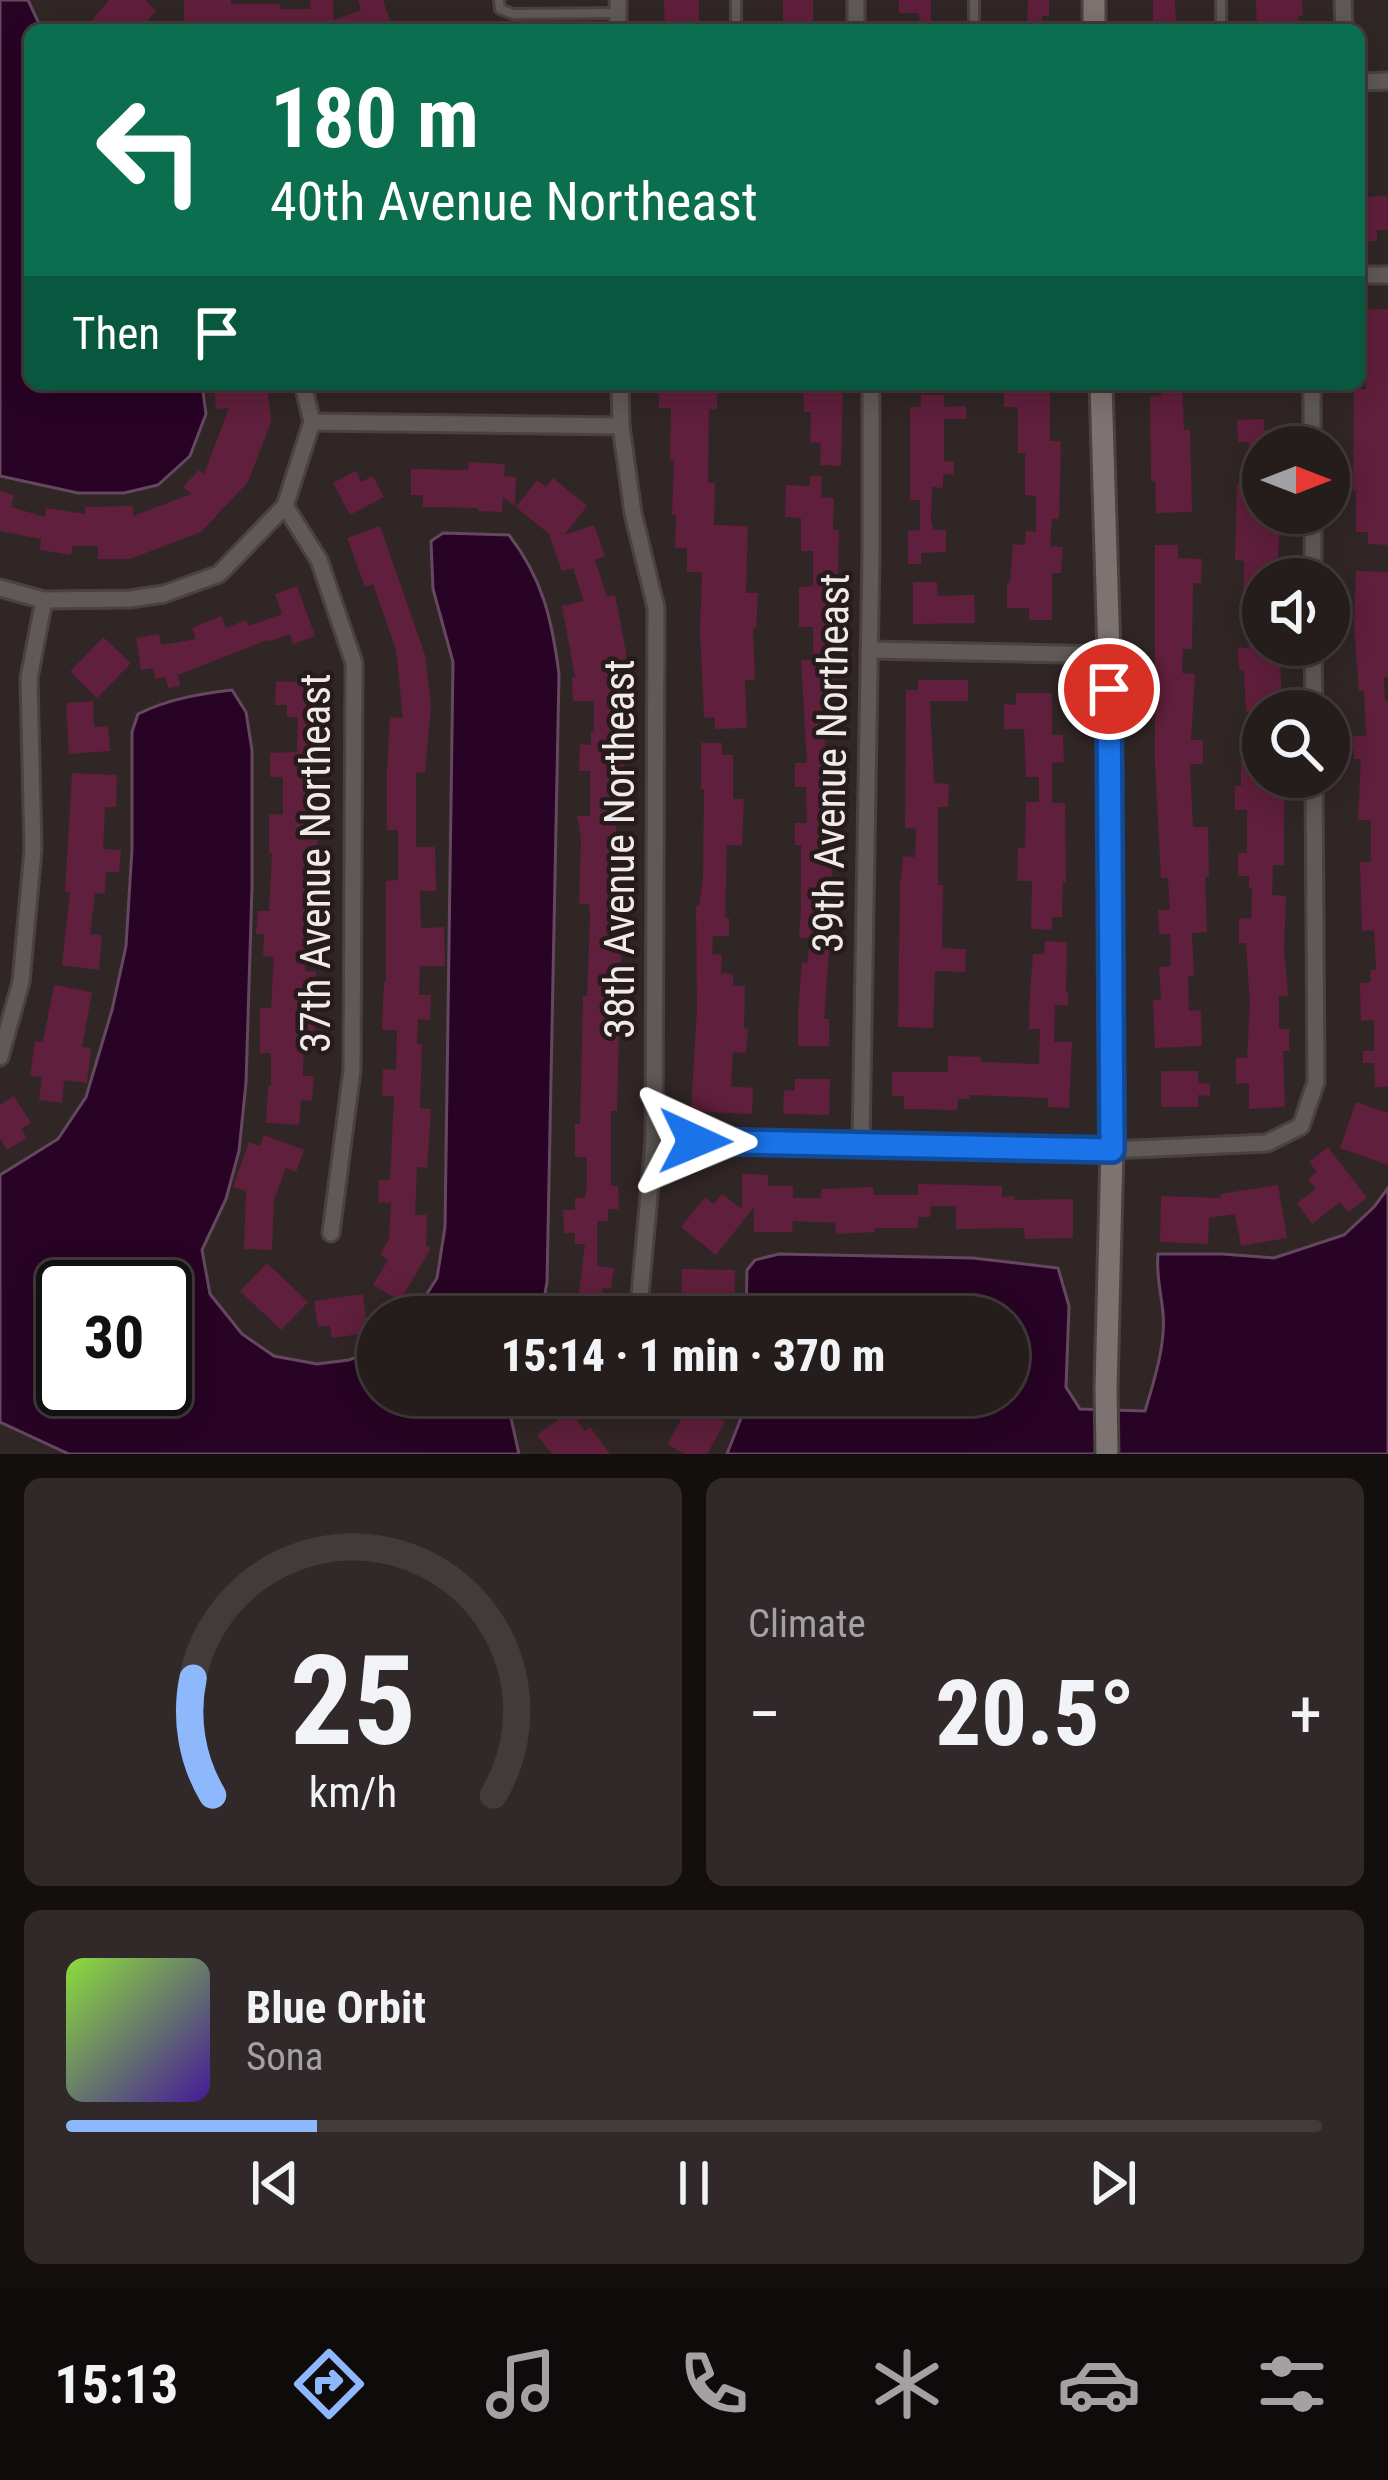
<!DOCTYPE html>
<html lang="en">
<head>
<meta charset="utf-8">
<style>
	body { margin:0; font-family:"Roboto Condensed",sans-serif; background:#312929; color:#f1f3f6; height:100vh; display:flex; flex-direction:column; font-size:45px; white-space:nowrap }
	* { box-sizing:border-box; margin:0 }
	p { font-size:39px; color:#a3a1a3 }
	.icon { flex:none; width:66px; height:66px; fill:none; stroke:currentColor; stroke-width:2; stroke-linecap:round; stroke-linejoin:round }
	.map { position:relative; height:1454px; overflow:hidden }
	.sheet { display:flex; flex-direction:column; gap:24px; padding:24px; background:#140f0f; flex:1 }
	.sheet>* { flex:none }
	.banner { position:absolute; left:24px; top:24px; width:1341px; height:366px; border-radius:18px; box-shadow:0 6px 30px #0003,0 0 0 3px #423a3b; background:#0b6e4f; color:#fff; overflow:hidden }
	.needle { width:78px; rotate:90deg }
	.fabs { position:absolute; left:1242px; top:426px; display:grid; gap:24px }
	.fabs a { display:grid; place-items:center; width:108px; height:108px; border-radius:50%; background:#251c1c; box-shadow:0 6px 30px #0003,0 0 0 3px #423a3b; font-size:60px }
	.speed { position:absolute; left:36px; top:1260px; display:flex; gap:24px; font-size:60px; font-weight:700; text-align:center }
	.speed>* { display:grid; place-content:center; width:156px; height:156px; border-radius:50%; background:#251c1c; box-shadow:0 6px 30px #0003,0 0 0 3px #423a3b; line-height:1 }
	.speed .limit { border:6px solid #111; border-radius:18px; background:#fff; color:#111 }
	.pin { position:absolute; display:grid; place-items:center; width:102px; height:102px; color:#fff; margin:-51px; border:6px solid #fff; border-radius:50%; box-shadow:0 3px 12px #0007 }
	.me { position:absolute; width:132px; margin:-66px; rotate:91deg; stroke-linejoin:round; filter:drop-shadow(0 0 9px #0008) }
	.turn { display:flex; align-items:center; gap:42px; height:252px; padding:0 48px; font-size:54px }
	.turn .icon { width:156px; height:156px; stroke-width:2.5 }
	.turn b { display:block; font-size:84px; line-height:102px }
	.then { display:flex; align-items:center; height:114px; padding:0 48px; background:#0003; gap:24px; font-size:45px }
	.big { font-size:90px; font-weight:800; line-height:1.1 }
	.sheet .tile { flex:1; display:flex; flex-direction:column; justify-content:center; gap:18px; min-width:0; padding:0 42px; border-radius:18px; background:#312929 }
	.sheet .dial { align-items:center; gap:0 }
	.dial svg { height:312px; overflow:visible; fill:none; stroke:#423a3b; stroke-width:7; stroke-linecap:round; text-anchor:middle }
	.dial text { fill:#f1f3f6; stroke:none }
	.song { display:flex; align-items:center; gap:36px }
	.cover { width:144px; height:144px; border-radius:18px; background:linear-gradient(135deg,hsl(90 70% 55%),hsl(260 70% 35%)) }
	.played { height:12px; border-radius:6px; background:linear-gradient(90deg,#8db9fc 20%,#423a3b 20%) }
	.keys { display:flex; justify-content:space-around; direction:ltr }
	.heat { display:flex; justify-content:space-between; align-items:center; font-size:66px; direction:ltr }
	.sheet .tiles { flex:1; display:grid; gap:24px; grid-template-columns:1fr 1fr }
	.tile:last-child { grid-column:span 2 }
	.trip { position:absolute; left:357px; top:1296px; width:672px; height:120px; border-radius:60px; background:#251c1c; box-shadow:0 6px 30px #0003,0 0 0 3px #423a3b; font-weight:800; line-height:120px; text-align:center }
	.tab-bar { display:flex; height:192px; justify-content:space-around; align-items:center; background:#0f0b0b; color:#a3a1a3 }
	.tab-bar .icon { width:84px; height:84px }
	.tab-bar .selected { color:#8db9fc }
	.tab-bar b { font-size:54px; color:#f1f3f6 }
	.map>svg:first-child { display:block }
	.water { fill:#280325; stroke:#654860; stroke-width:3; fill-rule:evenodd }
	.building { fill:#601f3c }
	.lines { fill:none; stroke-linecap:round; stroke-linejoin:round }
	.lane-casing { stroke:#4c4141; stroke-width:14 }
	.street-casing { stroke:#4c4141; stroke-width:21 }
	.secondary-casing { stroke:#4c4141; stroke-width:27 }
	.lane { stroke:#5f5a57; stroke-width:8 }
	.street { stroke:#5f5a57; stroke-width:15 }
	.secondary { stroke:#7d7471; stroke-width:21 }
	.route-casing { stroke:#114b97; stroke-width:30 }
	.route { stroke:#1a73e8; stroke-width:21 }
	.labels { text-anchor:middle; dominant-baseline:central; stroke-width:9; stroke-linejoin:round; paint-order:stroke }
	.street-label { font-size:42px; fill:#f2eaea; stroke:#271c1c }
</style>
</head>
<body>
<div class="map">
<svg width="1388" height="1454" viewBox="0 0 1388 1454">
	<rect width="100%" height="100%" fill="#312626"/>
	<g class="water">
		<polygon points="0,0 28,0 42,30 30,30 30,384 202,384 206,414 190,456 158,485 124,493 78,493 0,476"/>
		<path d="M443 533 509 535C543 579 552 620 559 674L547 1282 541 1317H412L437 1278 445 1227 453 662 433 589 431 541Z"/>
		<path d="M232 690 246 712 252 750V887L246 1083 239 1151 226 1199 202 1250 210 1294 242 1334 274 1356 317 1364 349 1360 378 1348V1395H509V1409L519 1454H69L0 1422V1175L58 1139 86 1097 112 1010 126 946 132 849V732L138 714C168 699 199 694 232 690ZM63 1287H165V1389H63Z"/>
		<path d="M1388 1188V1454H727L743 1413 744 1395H1008V1317H746L747 1270 755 1260 779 1254 973 1258 1058 1268 1069 1306 1066 1387 1080 1409 1145 1411C1154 1381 1166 1344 1163 1313 1161 1292 1156 1275 1158 1254H1222L1274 1258 1344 1235 1374 1207Z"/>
	</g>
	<g class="building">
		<polygon points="109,0 145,0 156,10 140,30 84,30"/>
		<polygon points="184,0 231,0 231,4 280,4 280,9 311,9 310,0 333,0 334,20 361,10 358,0 383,0 392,27 383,30 184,30"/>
		<polygon points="664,0 699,0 699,30 665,30"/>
		<polygon points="783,0 813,0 813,30 793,30 793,22 783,22"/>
		<polygon points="899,0 931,0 931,30 920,30 919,13 899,13"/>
		<polygon points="1028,0 1049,0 1049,16 1042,16 1042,30 1027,30"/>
		<polygon points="1153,0 1175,0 1176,30 1153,30"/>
		<polygon points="1256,0 1302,0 1303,16 1298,16 1299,30 1257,30"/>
		<polygon points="1387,196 1388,230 1377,230 1377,241 1359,242 1359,197"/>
		<polygon points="1388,309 1388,545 1368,544 1368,532 1356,532 1356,491 1353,491 1354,389 1366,389 1366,360 1364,360 1363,348 1359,348 1359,310"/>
		<polygon points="227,384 267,384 271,422 248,482 201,532 130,559 98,559 98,546 73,546 71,555 40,550 41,539 0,531 0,491 14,495 11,507 45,517 46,508 85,514 85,507 133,506 133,516 191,494 183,487 199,470 204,474 229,408 216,409 214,387 227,386"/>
		<polygon points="659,384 717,384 717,409 709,409 708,483 715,483 714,525 748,526 746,593 758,593 756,629 753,628 755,680 745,680 747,728 715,729 715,717 704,718 700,632 702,572 687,572 687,548 675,548 676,515 672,515 674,460 670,460 671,408 659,408"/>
		<polygon points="803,384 843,384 841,466 820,465 821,443 810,442 811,412 804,412"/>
		<polygon points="1004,384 1050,384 1050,441 1061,441 1059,519 1052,519 1050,546 1063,547 1061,573 1052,573 1052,620 1029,620 1029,608 1007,608 1007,583 1010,583 1013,544 1025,545 1026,531 1036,532 1036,496 1025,495 1025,453 1018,453 1018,407 1004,407"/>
		<polygon points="1161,384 1182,384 1184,430 1190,430 1192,512 1156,513 1155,481 1151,481 1150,397 1161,396"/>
		<polygon points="921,395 944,395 944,407 966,406 966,419 944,419 944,461 954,462 954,475 943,474 943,488 932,487 931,519 933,530 946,530 946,552 921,553 921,564 908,564 908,531 920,530 920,500 910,500 910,407 921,407"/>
		<polygon points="1264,419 1264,430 1278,430 1278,447 1263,447 1263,514 1280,515 1278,562 1269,561 1268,579 1263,579 1263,645 1280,647 1282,711 1246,712 1244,670 1239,670 1238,648 1249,648 1247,617 1243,617 1244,561 1235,560 1237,484 1247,483 1249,442 1238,442 1237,420"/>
		<polygon points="469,462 505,464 504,476 516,477 515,506 503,497 502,512 478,511 478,508 423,507 423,495 411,495 411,469 468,470"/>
		<polygon points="356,471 361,482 373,476 384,497 350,515 333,483"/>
		<polygon points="810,476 822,476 821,497 834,498 833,530 839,530 834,715 824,715 825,751 832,751 833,787 830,787 831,811 819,812 819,855 832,855 833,898 824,1019 829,1019 829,1046 798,1046 798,1014 802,962 808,963 809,938 799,938 801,910 801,845 795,845 795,823 807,823 806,787 795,787 795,763 807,763 801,660 813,660 813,627 799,627 799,587 813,586 813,551 801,551 801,518 785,517 786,485 810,486"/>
		<polygon points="553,478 587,506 564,535 594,525 605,556 595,560 607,597 615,595 626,652 626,713 616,713 616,726 613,726 613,758 624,758 624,785 613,785 617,847 613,847 613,871 623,872 617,1111 611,1111 611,1186 618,1186 619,1209 608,1209 608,1221 597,1221 597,1266 614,1268 611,1289 603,1288 600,1312 577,1309 585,1244 575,1244 575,1233 564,1233 563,1210 575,1210 575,1198 585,1198 587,1186 587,1157 575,1157 575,1124 580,1124 583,996 587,996 590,916 589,904 579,904 581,838 577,816 590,816 590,771 579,771 580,744 591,745 591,731 594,732 594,701 573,701 572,677 575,677 562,606 584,601 573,568 562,571 549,534 516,507 537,480 546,487"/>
		<polygon points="380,526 425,655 431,705 425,773 416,772 416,847 435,847 436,891 420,891 421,928 444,927 445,966 420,966 419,995 431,995 430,1020 418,1019 417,1044 422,1044 420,1108 431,1109 427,1168 417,1167 415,1215 427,1215 426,1246 431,1248 400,1301 373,1285 388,1260 380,1255 389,1239 391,1203 378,1202 379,1180 390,1180 394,1096 382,1096 383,1069 396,1070 397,1030 382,1030 384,982 386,982 386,881 398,880 398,830 387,830 387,770 390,717 403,718 396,650 373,584 365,587 347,538"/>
		<polygon points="1155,545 1178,545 1178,558 1202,559 1201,583 1193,583 1192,649 1183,649 1182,673 1195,674 1191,740 1203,740 1203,764 1190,764 1193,827 1208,827 1209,877 1205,877 1207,932 1192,933 1194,976 1188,976 1189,1011 1201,1010 1202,1046 1155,1048 1153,1000 1161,1000 1159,967 1171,966 1170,934 1159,934 1158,910 1170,910 1168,878 1161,878 1155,764"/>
		<polygon points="1356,571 1388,572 1388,677 1384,677 1385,701 1388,701 1388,1087 1375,1087 1374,1063 1363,1063 1363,1051 1374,1051 1374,1020 1361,1021 1360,983 1371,982 1370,970 1376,970 1374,930 1362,931 1360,862 1371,862 1371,820 1358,820 1361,759 1354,759 1353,736 1366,736 1364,691 1359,691 1354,623"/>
		<polygon points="913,582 937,582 938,596 974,595 975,623 913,624"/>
		<polygon points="297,586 315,636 293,644 290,634 268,642 267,640 178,675 180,686 168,688 166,677 155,679 153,668 141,670 136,638 159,634 161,645 196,639 192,628 221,616 226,628 246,620 249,626 282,614 275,594"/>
		<polygon points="103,637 131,663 97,698 70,672"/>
		<polygon points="918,680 968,680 968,701 930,701 934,783 949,784 948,807 938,807 938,885 943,885 942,948 966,949 965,972 935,971 933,1028 898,1027 900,885 903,856 915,857 916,829 905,828 906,690 918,690"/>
		<polygon points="276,681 323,683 320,776 308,776 308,815 318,815 317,854 305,854 304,878 318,879 317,913 305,913 304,946 307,946 305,971 316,972 315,1031 304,1031 303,1076 314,1076 312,1101 301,1100 299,1125 266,1123 268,1086 271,1086 271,1053 260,1053 260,1008 271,1008 274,957 263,956 264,934 256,934 258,911 269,911 272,853 269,853 269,814 283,815 283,777 270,777 270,753 297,752 298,717 287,717 287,705 275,705"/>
		<polygon points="1016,693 1052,693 1052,735 1063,735 1064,762 1052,763 1052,803 1065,803 1066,882 1063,882 1062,917 1052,917 1052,930 1031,929 1032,881 1017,881 1018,848 1025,848 1026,802 1039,802 1039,777 1026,777 1024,729 1004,729 1004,704 1016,705"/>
		<polygon points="93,701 94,727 108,726 110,751 69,754 66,703"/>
		<polygon points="701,743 722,743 722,755 733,755 733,799 744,799 742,846 727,845 725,918 729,918 729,936 713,936 712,954 722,955 721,973 733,974 733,986 745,986 744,1028 748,1029 746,1053 733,1052 731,1086 753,1088 752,1114 691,1111 697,1009 696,906 699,906 703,878 704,789 701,789"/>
		<polygon points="1241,756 1263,756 1263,777 1284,777 1284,865 1273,865 1272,895 1286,896 1284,949 1288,996 1279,996 1279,1029 1289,1029 1289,1051 1283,1051 1285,1107 1249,1109 1249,1083 1236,1084 1236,1058 1247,1058 1250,1005 1246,943 1239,943 1239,918 1251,919 1252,888 1249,888 1249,876 1238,876 1238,853 1247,853 1247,810 1235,810 1235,786 1241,786"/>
		<polygon points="72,773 117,775 116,807 105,807 103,849 121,850 119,872 106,872 105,894 95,893 90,934 102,935 99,970 62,965 70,892 65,892"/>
		<polygon points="1045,941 1067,942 1066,993 1068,993 1068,1005 1055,1005 1054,1042 1072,1042 1069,1108 1048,1107 1048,1098 969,1095 969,1099 958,1099 957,1110 904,1109 904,1096 892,1096 892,1072 948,1072 948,1056 981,1057 981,1062 1039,1064 1040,1029 1029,1029 1030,992 1033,954 1044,954"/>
		<polygon points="54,985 92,992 82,1047 91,1048 87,1083 64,1080 62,1103 39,1100 42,1077 30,1076 35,1041 43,1042"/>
		<polygon points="1161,1071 1198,1071 1198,1083 1210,1084 1210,1096 1198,1095 1198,1107 1161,1107"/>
		<polygon points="795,1079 830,1079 829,1115 783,1114 784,1090 795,1091"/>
		<polygon points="14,1096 31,1123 21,1129 27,1138 7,1150 0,1138 0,1105"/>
		<polygon points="1356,1102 1388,1113 1388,1165 1340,1148"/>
		<polygon points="264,1135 304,1150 296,1172 286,1168 274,1200 272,1250 244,1249 246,1191 233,1187 249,1142 260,1146"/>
		<polygon points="1328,1147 1367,1198 1348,1212 1340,1202 1312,1224 1297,1203 1316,1189 1308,1179 1317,1172 1309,1162"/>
		<polygon points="742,1174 768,1175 768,1186 793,1186 793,1198 821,1198 821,1189 873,1187 874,1195 918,1195 918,1184 1002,1186 1002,1197 1014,1196 1014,1200 1073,1199 1073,1238 1025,1239 1024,1228 956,1229 956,1206 931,1206 930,1217 918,1217 918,1228 875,1228 875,1232 836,1234 835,1223 793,1221 792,1232 754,1232 754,1207 716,1255 681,1227 705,1197 714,1204 722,1194 742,1209"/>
		<polygon points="1278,1185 1287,1238 1241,1246 1235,1214 1209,1218 1208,1244 1160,1242 1161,1196 1221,1198 1220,1194"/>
		<polygon points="267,1263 308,1302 281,1330 240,1291"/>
		<polygon points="682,1269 735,1270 734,1317 681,1317"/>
		<polygon points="363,1294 368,1333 332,1338 330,1325 318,1327 314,1301"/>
		<polygon points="691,1403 725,1422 707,1454 684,1454 667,1444"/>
		<polygon points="570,1411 585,1431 590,1427 610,1454 552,1454 537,1435"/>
	</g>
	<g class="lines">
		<g class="lane-casing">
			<g id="lane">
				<polyline points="499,0 500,9 513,14 615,13"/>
				<polyline points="736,0 736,30"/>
				<polyline points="974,0 974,30"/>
				<polyline points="1221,30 1221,0"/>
			</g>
		</g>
		<g class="street-casing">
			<g id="street">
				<polyline points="618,0 618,30"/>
				<polyline points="1343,0 1344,30"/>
				<polyline points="856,30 856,0"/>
				<polyline points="1359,82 1388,81"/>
				<polyline points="1359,275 1388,275"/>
				<polyline points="620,384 621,426 633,513 656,608 654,1140 638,1317"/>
				<polyline points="1312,384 1312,447"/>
				<polyline points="312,422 621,426"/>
				<polyline points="285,506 319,560 354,663 352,1070 331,1233"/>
				<polyline points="1313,513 1313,579"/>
				<polyline points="0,588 44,600 130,599 164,594 219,574 285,506 312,422 303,384"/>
				<polyline points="1313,645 1314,711"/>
				<polyline points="869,650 1109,655"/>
				<polyline points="0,1057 21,982 33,850 29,678 44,600"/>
				<polyline points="654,1140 1112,1150 1267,1143 1301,1126 1316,1082 1314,777"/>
				<polyline points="861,1143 871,551 871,384"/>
			</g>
		</g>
		<g class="secondary-casing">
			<g id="secondary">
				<polyline points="1094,30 1094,0"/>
				<polyline points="1101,384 1109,655 1112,1150 1106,1388 1107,1454"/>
			</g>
		</g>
		<use href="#lane" class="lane"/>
		<use href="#street" class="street"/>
		<use href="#secondary" class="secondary"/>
	</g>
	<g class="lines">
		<g class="route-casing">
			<polyline id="route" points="695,1141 1112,1150 1109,689"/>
		</g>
		<use href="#route" class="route"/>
	</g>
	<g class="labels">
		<g class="street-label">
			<text transform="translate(831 763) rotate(-89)">39th Avenue Northeast</text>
			<text transform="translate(619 849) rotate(-90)">38th Avenue Northeast</text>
			<text transform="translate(315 863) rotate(-90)">37th Avenue Northeast</text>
		</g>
	</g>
</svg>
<div class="fabs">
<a><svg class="needle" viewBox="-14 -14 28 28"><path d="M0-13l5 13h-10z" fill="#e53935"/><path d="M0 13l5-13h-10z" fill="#a3a1a3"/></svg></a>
<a><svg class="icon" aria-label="sound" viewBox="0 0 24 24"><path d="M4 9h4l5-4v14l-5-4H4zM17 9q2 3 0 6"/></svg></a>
<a><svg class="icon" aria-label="search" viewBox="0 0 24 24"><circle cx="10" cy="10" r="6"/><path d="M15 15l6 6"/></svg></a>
</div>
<div class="speed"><div class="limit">30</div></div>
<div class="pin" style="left:1109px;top:689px;background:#d93025"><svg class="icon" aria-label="arrive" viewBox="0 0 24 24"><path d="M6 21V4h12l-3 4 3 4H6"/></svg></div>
<svg class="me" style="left:695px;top:1141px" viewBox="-20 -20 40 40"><path d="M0-17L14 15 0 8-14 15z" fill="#1a73e8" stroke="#fff" stroke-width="4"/></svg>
<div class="trip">15:14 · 1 min · 370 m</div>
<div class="banner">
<div class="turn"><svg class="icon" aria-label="left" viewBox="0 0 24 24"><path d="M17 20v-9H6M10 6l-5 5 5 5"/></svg><div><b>180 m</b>40th Avenue Northeast</div></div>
<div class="then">Then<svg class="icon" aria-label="arrive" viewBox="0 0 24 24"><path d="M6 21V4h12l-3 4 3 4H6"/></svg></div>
</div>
</div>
<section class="sheet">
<div class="tiles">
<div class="tile dial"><svg viewBox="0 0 100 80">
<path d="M14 69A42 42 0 1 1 86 69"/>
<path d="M14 69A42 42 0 0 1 9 39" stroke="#8db9fc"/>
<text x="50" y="56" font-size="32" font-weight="700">25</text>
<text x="50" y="72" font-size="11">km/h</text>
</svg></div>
<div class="tile"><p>Climate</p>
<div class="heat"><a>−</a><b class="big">20.5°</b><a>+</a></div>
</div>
<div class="tile">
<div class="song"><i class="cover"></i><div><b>Blue Orbit</b><p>Sona</p></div></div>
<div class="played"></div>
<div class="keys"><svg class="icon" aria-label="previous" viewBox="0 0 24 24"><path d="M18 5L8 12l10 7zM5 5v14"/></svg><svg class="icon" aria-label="pause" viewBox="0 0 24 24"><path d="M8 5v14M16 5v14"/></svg><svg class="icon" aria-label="next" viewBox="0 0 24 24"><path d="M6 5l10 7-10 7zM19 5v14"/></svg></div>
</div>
</div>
</section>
<nav class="tab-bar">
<b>15:13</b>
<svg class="icon selected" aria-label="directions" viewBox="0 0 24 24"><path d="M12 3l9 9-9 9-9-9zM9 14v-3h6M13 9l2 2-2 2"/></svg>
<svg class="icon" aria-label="music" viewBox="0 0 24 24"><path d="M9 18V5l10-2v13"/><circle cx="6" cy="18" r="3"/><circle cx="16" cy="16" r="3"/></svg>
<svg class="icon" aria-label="phone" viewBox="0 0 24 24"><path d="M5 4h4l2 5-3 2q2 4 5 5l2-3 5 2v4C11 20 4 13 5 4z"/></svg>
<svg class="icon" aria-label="climate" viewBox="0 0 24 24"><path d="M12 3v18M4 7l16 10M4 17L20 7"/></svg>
<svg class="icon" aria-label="car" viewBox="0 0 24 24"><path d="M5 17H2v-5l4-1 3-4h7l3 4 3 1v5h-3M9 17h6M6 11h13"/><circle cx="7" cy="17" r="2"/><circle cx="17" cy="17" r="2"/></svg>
<svg class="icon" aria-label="filters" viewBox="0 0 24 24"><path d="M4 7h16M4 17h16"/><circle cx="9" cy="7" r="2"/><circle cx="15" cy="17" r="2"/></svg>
</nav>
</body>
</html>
